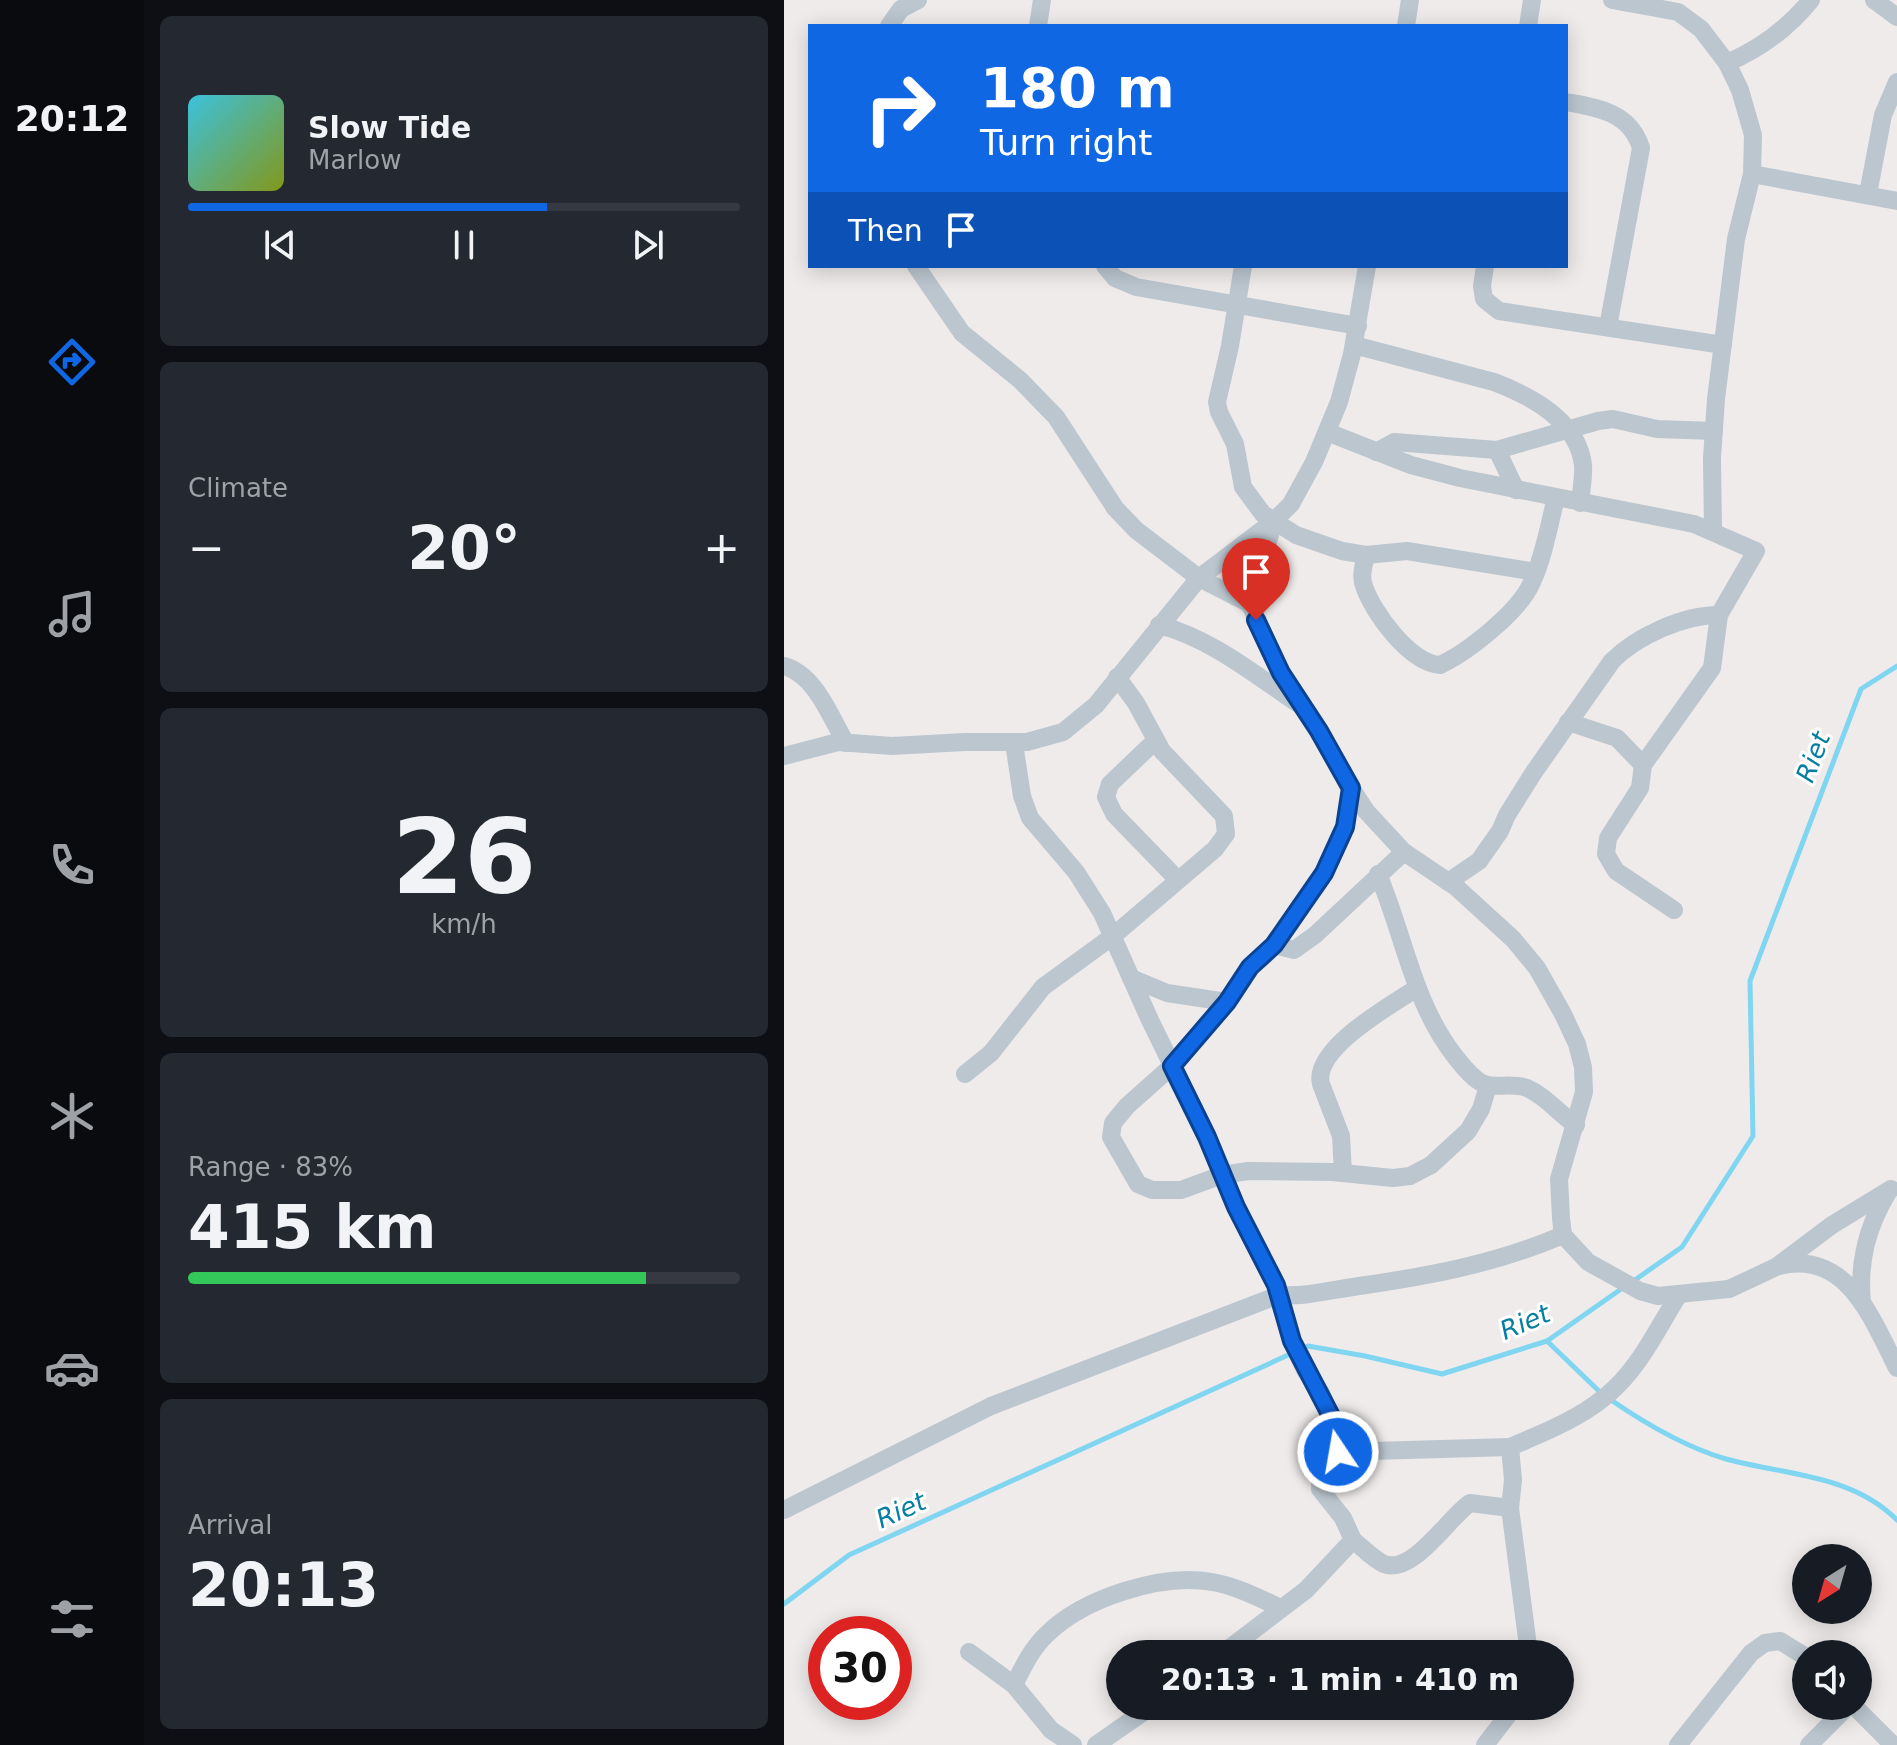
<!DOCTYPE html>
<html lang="en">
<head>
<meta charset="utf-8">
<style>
	body { margin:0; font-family:"DejaVu Sans",sans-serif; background:#242831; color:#f1f3f6; height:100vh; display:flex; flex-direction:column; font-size:30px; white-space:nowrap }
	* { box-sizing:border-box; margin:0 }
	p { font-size:26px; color:#9ea1a6 }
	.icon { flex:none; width:44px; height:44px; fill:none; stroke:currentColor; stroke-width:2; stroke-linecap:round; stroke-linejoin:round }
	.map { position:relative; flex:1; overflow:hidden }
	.side { display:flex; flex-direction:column; gap:16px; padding:16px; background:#0d0f14; width:640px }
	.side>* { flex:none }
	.banner { position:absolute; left:24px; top:24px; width:760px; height:244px; border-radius:0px; box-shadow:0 4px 20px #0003; background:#1067e4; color:#fff; overflow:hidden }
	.needle { width:52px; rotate:217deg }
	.controls { position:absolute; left:1008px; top:1544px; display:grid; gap:16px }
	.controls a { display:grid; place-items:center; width:80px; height:80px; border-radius:50%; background:#171b24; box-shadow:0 4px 20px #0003; font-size:40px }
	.speed { position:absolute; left:24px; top:1616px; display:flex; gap:16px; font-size:40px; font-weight:700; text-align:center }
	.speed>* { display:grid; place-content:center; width:104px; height:104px; border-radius:50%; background:#171b24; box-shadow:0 4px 20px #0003; line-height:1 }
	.speed .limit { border:12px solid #d22; background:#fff; color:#111 }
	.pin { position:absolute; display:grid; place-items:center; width:68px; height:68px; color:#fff; margin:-82px -34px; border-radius:50% 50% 50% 0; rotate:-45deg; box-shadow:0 0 8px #0007 }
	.pin .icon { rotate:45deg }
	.me { position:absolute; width:88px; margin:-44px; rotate:348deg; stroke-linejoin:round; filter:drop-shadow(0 0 6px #0008) }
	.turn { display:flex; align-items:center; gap:28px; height:168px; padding:0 40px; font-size:36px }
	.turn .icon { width:104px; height:104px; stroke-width:2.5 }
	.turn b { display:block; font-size:56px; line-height:68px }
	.then { display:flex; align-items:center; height:76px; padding:0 40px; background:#0003; gap:16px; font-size:30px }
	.big { font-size:60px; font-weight:800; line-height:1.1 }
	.side .card { flex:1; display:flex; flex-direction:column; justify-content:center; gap:12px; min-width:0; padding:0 28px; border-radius:12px; background:#242831 }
	.side .dial { align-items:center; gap:0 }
	.dial b { font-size:104px; line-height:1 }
	.song { display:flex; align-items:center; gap:24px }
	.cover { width:96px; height:96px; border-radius:12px; background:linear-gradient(135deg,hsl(190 70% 55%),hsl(70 70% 35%)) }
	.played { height:8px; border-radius:4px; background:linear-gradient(90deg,#1067e4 65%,#363941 65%) }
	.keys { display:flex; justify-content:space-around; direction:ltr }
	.heat { display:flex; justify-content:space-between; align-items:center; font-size:44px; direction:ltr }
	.charge { height:12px; border-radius:6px; background:linear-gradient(90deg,#34c759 83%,#363941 0) }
	.trip { position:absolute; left:322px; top:1640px; width:468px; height:80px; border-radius:40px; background:#171b24; box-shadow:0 4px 20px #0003; font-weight:800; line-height:80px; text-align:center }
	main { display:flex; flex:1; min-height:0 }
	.dock { display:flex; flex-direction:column; width:144px; justify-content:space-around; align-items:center; background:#090b0e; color:#9ea1a6 }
	.dock .icon { width:56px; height:56px }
	.dock .selected { color:#1067e4 }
	.dock b { font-size:36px; color:#f1f3f6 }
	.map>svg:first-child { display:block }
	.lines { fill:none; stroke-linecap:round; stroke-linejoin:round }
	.stream { stroke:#80d6f0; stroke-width:5 }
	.minor { stroke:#bbc6cf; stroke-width:18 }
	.route-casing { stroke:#0a4394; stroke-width:20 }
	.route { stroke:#1067e4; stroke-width:14 }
	.labels { text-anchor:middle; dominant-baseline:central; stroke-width:6; stroke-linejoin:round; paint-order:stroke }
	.water-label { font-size:26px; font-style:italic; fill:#067ea3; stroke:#fff }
</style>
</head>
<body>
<main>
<nav class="dock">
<b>20:12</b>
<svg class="icon selected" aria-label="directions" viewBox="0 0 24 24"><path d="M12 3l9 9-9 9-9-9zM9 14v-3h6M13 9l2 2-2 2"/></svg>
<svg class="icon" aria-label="music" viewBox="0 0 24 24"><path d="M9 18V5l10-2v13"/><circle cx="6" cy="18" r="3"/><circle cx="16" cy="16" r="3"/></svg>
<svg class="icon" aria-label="phone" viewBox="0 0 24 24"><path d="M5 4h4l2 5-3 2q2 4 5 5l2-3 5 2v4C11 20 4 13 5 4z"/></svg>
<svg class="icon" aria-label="climate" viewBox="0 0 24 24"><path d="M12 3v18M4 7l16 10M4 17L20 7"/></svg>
<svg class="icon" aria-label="car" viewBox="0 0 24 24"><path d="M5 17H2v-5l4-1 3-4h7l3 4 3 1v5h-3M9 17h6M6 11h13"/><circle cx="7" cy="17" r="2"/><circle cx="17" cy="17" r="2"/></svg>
<svg class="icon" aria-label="filters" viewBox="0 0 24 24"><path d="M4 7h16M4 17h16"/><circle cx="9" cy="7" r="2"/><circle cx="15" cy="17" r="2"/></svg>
</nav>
<section class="side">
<div class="card">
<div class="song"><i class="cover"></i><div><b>Slow Tide</b><p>Marlow</p></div></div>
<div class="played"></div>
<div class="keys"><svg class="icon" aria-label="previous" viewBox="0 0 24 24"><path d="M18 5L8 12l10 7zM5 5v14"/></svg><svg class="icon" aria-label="pause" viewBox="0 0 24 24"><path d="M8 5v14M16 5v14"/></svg><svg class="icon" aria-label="next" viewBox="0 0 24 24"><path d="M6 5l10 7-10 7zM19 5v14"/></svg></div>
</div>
<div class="card"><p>Climate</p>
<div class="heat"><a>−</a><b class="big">20°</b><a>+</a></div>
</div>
<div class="card dial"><b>26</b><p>km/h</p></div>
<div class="card"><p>Range · 83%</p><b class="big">415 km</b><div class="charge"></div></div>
<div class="card"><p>Arrival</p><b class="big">20:13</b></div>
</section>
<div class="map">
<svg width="1113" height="1745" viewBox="0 0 1113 1745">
	<rect width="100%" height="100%" fill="#efebeb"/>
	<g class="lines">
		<g class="stream">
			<polyline points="848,1282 898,1247 969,1136 966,981 1077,689 1113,666"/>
			<polyline points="763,1341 818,1394"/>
			<path d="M827 1400C862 1424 901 1447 942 1459 1000 1475 1068 1474 1113 1520"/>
			<polyline points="0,1604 65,1555 524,1346 581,1356 658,1374 763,1341 840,1287"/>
		</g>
		<g class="minor">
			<polyline points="828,0 894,12 917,29 943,63 956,90 969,135 968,174 952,239 932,399 928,458 929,531"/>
			<polyline points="1090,0 1113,17"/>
			<polyline points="105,26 117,9 134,0"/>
			<polyline points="254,26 258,0"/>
			<polyline points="622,26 626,0"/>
			<polyline points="744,26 748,0"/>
			<path d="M943 63C976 49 1005 27 1027 0"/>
			<path d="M782 102C814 108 846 112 857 148L824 327"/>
			<polyline points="968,174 1113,201"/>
			<polyline points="1084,194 1099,115 1113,82"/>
			<polyline points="132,266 178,333 236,380 272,417 331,508 352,530 415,578 466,604"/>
			<polyline points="321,266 331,278 352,287 574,326"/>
			<polyline points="459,266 446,346 433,402 435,412 451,444 459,487 479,514 512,535 558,551 582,555 623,551 752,572"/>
			<polyline points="701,266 698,286 700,299 715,311 939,345"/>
			<path d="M570 345 710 382C747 396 794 421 799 465 800 477 797 491 796 503"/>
			<path d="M543 432 627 465 676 478 910 524 972 551 935 615C899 615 853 636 828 661L750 772 723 815 716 831 695 861 664 882"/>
			<polyline points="713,450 732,490"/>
			<polyline points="592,452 610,442 713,450 814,421 829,419 873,429 930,431"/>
			<polyline points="490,521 466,604 497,673 522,710 567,788 582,811 620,852 672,887 729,939 753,968 779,1014 793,1044 799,1067 800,1092 775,1179 777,1218 779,1235 804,1262 856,1291 874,1296 945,1289 992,1267 1048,1225 1107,1189"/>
			<path d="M582 555C580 565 576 575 580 586 589 613 626 663 656 665 684 652 736 611 748 582 760 556 765 525 772 498"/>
			<path d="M375 625C426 638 470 674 513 703"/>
			<path d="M0 666C32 675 46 717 62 743"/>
			<polyline points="784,722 833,738 859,765"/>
			<polyline points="371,741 326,784 322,797 330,814 394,880"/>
			<polyline points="230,743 238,796 246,818 292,872 318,913 365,1018 423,1137 452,1207 492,1285 508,1341 521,1370 537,1393 546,1414 554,1452 537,1472 536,1489 559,1518 569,1540 522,1590 438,1654"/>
			<polyline points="0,756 54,742 108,746 181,742 243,742 279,732 312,705 415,578 490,521 507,504 530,462 555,402 568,354 583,266"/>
			<polyline points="620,852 531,935 510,950 490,945 466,967 443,1002 388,1066 343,1106 329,1123 327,1137 354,1184 368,1190 397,1190 438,1175 464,1171 548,1172 609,1178 626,1176 647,1165 684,1131 697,1109 704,1086"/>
			<path d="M594 874C620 935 629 1002 670 1055 678 1065 685 1075 696 1082 709 1090 727 1082 743 1088 762 1096 775 1114 792 1125"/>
			<polyline points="890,910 832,871 822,854 824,838 856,788 859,765 928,668 935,615"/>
			<polyline points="490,945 540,873 561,827 567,788"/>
			<polyline points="347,978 383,993 443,1002"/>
			<polyline points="181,1074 207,1053 259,987 329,936 431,849 442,834 440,816 378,751 352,703 333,677"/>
			<path d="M559 1173 557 1136 537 1084C528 1049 607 1005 633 988"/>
			<path d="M995 1266C1063 1249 1088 1319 1113 1368"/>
			<path d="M1078 1303C1074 1262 1083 1227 1104 1192"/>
			<polyline points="554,1452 726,1447"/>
			<path d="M0 1510 207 1406 495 1295C522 1297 547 1290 575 1286 646 1276 714 1263 779 1235"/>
			<path d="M569 1540C578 1547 589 1559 600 1564 629 1575 664 1518 686 1503L726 1508"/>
			<polyline points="185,1652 230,1685 267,1730 289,1745"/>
			<path d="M745 1654 726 1508 729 1480 726 1447C764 1431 805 1415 834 1385 859 1360 875 1326 894 1296"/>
			<path d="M230 1685C239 1667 248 1648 263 1634 300 1598 377 1573 428 1582 452 1586 475 1598 497 1608"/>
			<polyline points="1070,1706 1109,1745"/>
			<polyline points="312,1745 368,1706"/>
			<polyline points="701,1745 731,1706"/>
			<polyline points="894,1745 967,1653 981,1643 996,1641 1022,1657"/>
			<polyline points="1025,1745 1064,1706"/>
		</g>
	</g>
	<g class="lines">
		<g class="route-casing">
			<polyline id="route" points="472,620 497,673 535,731 567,788 561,827 540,873 490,945 466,967 443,1002 388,1066 423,1137 452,1207 492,1285 508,1341 546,1414 554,1452"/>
		</g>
		<use href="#route" class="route"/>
	</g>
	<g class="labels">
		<g class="water-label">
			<text transform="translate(1029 757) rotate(-69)">Riet</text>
			<text transform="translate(741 1322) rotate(-23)">Riet</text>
			<text transform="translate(117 1510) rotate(-24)">Riet</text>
		</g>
	</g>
</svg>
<div class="controls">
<a><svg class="needle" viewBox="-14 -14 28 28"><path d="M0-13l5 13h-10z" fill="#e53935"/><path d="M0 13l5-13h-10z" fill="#9ea1a6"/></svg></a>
<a><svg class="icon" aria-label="sound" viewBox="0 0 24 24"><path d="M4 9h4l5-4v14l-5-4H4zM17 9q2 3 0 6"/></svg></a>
</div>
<div class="speed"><div class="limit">30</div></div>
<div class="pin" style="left:472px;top:620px;background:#d93025"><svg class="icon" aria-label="arrive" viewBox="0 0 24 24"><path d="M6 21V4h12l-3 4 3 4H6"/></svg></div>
<svg class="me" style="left:554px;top:1452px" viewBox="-20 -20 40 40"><circle r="17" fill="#1067e4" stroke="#fff" stroke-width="3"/><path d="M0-11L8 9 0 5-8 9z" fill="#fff"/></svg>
<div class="trip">20:13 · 1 min · 410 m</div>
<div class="banner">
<div class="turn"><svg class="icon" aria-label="right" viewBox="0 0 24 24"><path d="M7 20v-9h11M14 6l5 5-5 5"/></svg><div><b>180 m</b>Turn right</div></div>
<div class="then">Then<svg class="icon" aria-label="arrive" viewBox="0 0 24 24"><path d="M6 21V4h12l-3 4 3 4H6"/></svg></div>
</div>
</div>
</main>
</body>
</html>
